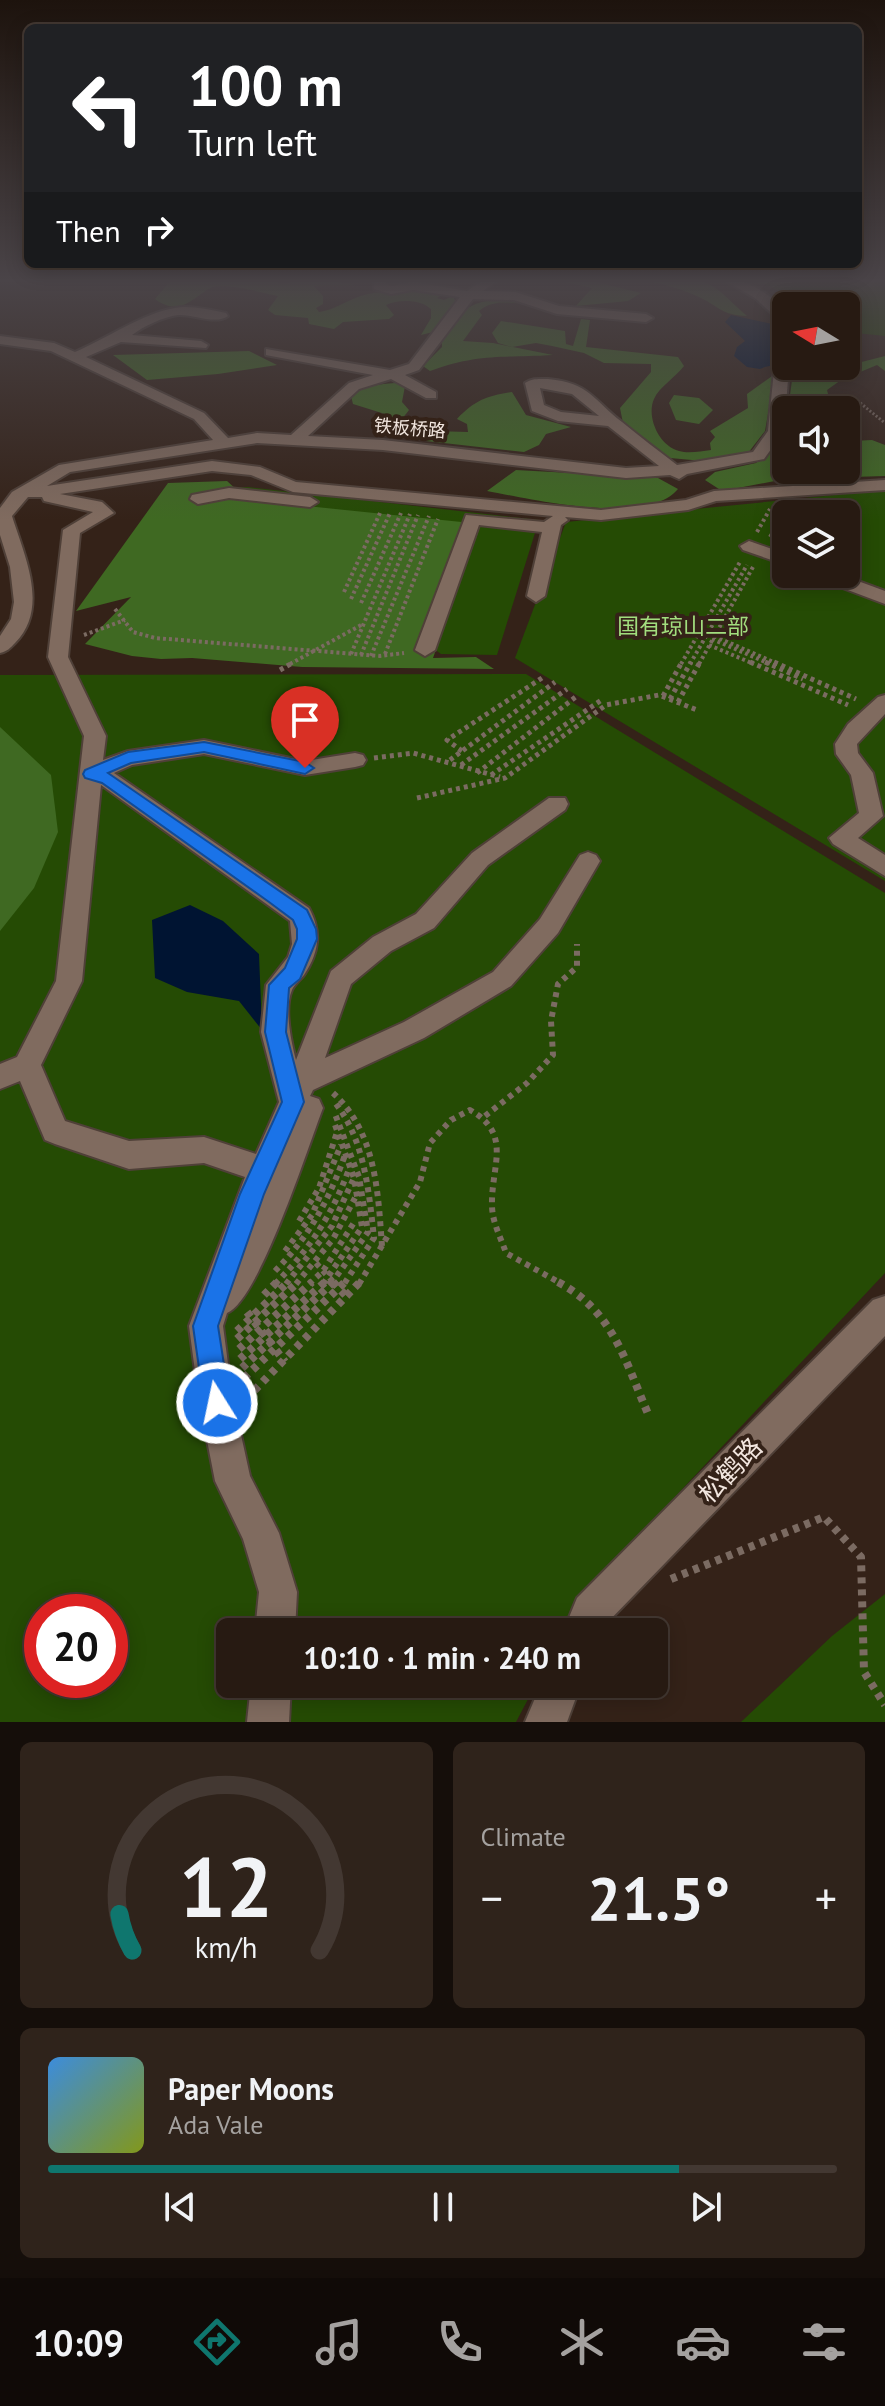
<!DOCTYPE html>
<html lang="en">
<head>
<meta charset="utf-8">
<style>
	body { margin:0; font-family:"PT Sans","Noto Sans SC",sans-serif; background:#2f231b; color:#f1f3f6; height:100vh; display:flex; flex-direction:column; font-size:30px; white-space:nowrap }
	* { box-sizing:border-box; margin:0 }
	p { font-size:26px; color:#a4a19f }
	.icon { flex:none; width:44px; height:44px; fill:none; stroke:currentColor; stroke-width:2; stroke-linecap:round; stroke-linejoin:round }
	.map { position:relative; height:1722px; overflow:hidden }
	.panel { display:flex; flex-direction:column; gap:20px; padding:20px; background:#150e0a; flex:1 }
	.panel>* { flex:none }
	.top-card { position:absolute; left:24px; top:24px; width:838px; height:244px; border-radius:12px; box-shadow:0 4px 20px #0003,0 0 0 2px #433832; background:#202124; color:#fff; overflow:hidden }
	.needle { width:52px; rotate:280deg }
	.tools { position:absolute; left:772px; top:292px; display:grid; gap:16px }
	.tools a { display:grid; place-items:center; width:88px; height:88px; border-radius:12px; background:#271a12; box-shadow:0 4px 20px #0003,0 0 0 2px #433832; font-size:40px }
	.speed { position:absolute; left:24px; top:1594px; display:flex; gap:16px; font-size:40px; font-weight:700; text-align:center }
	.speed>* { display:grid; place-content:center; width:104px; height:104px; border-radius:50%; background:#271a12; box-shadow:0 4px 20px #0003,0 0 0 2px #433832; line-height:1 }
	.speed .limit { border:12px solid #d22; background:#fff; color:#111 }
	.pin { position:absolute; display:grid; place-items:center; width:68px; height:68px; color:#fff; margin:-82px -34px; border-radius:50% 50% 50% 0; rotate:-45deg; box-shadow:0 0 8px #0007 }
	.pin .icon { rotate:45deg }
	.me { position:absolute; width:88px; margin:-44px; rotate:350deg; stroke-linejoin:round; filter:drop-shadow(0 0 6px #0008) }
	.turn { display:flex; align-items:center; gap:28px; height:168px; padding:0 32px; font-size:36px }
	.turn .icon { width:104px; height:104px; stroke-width:2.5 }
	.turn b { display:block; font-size:56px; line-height:68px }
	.then { display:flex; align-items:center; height:76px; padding:0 32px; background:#0003; gap:16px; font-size:30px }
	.big { font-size:60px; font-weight:600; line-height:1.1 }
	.panel .card { flex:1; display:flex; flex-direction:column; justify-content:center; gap:12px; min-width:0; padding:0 28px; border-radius:12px; background:#2f231b }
	.panel .dial { align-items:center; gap:0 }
	.dial svg { height:208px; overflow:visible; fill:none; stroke:#433832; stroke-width:7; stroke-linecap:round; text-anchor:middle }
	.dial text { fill:#f1f3f6; stroke:none }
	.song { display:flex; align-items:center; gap:24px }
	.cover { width:96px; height:96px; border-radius:12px; background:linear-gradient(135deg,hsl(210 70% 55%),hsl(70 70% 35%)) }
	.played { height:8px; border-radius:4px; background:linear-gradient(90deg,#0f766e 80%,#433832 80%) }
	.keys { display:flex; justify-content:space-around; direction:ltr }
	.heat { display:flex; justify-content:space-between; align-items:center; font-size:44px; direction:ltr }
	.panel .tiles { flex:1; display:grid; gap:20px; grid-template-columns:1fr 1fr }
	.card:last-child { grid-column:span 2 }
	.trip { position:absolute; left:216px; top:1618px; width:452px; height:80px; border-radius:12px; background:#271a12; box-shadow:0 4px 20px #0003,0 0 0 2px #433832; font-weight:600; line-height:80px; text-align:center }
	.tabs { display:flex; height:128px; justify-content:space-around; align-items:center; background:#100a07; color:#a4a19f }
	.tabs .icon { width:56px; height:56px }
	.tabs .on { color:#0f766e }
	.tabs b { font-size:36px; color:#f1f3f6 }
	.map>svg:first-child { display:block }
	.green { fill:#254b04; fill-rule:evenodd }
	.forest { fill:#3f6922 }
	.water { fill:#001432 }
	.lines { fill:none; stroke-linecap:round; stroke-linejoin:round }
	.minor-casing { stroke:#4f4038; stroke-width:4 }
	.path-far4 { stroke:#7b6b62; stroke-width:3; stroke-dasharray:2 2; stroke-linecap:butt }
	.path-far3 { stroke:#7b6b62; stroke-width:4; stroke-dasharray:3 3; stroke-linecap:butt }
	.path-far2 { stroke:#7b6b62; stroke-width:5; stroke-dasharray:4 4; stroke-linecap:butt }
	.path-far1 { stroke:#7b6b62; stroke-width:6; stroke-dasharray:5 5; stroke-linecap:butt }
	.path { stroke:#7b6b62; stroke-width:8; stroke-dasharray:6 6; stroke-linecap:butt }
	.minor { fill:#806b5f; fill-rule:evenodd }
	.route { fill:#1a73e8; stroke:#114b97; stroke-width:2 }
	.labels { text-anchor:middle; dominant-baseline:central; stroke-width:8; stroke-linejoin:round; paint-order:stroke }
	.far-street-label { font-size:18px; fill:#f2e6df; stroke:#342218 }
	.park-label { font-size:22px; fill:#a2de7e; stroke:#342218 }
	.near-street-label { font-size:26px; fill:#f2e6df; stroke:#342218 }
</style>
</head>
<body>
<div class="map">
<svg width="885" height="1722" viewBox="0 0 885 1722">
	<rect width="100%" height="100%" fill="#342218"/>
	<g class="green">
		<path d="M747 279H865L885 283V336L846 332V306H795C784 290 765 284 747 279Z"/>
		<polygon points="248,487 539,520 497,655 441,654 218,489"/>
		<path d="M885 490V881L515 658 566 522ZM786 514H846V574H786Z"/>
		<path d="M526 674 885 893V1273L580 1598 563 1632H230V1684H536L516 1722H0V675ZM42 1612H110V1680H42Z"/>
		<polygon points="885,1594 885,1722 741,1722 832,1636"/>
	</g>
	<g class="forest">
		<path d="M172 279H271C290 290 288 279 306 279 323 279 341 283 357 285L314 286 323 296V304L316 308 319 312C336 310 349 298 368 294 389 290 412 293 434 292L443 294 437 298 444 300 453 296 456 302 433 332 421 335 431 318V309C421 299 398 299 386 305L394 315 389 319 343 322 334 329 309 324 308 318 275 315 268 310 278 296C263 293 227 283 213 287 195 294 182 319 155 299Z"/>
		<polygon points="552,279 584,279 641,293 628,301 576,306 592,288"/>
		<path d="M635 279H674L686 283V279C714 279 726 298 747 316 725 315 722 310 705 300 684 289 658 282 635 279Z"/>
		<path d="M497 300 528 304C510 303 493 299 479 311L482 315 463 341 493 343 553 355C504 358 479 353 430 371L423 366 442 347V341C459 315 464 302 497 300Z"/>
		<path d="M581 319 590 320 586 347 678 357 684 366C676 377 659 387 654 399 646 417 659 446 679 451 689 454 701 451 711 450L710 443 715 437 710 431 748 408 747 394 775 374 765 431 748 453 703 461 659 457 623 423 620 408 651 372V364L604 363 584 353 552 346 536 343 512 347 498 343 492 333 501 321 565 331 566 344 573 346Z"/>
		<polygon points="249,351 277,365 218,374 147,380 113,355"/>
		<polygon points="885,356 885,371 877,365 841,380 827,390 832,410 788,410 793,373 846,366"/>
		<path d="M395 383 405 386 402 402 409 410C400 422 394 427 378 424L385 414 353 404 351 396C363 386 380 384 395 383Z"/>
		<path d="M512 392 526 415 571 427 546 434 539 445 524 452 426 441 433 431 468 432 467 424 457 419C475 400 487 396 512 392Z"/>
		<polygon points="674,395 699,398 713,410 699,424 676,420 669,403"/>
		<polygon points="786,425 786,470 846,470 846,434 853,441 872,440 885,445 885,476 785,479 722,491 705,480 715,472 756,463 785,436"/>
		<path d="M516 470 643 477 658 478 678 489C647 527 530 499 487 491Z"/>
		<polygon points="227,481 248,500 481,524 433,658 476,657 494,669 302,667 192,658 161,659 132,656 85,644 131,597 76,611 168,483"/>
		<polygon points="0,727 51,775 58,832 34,888 0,931"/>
	</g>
	<g class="water">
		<path d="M731 315 786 327V366H819C800 370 776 361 760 369L747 367 734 356 737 347 745 341 725 322Z"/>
		<polygon points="190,905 223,921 259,954 262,1030 239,1001 187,992 155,978 152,920"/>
	</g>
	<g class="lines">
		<g class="minor-casing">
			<g id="minor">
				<path d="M374 279H386L385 284 392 286 413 282 467 291 485 279H499L483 291 515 292 559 306 646 314 653 318 646 322 557 314 514 300 473 299 419 370 405 375 436 392V398H426L391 379 359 389 308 436 383 440 626 468 659 466 608 426 558 421 532 411 525 383C532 378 539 379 548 379 590 383 593 400 622 422 640 437 659 451 677 465L753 452 768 431 779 320 755 298 722 279C748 279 768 293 786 311V366H789L784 431 764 459 687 474 679 479 670 475 626 478 383 450 257 443 70 472 47 486 212 461 260 467 296 482 601 510 686 500 714 491 885 480V490L716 501 688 510 601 520 565 517 568 520 561 525 545 596 536 602 527 596 542 532 479 525 435 650 425 656 415 650 466 515 544 522 553 516 293 492 251 475 212 471 60 494 102 502 114 513 80 533 68 657 106 736 103 760 128 751 204 740 305 761 355 753 363 755 366 760 363 765 355 767 305 775 204 754 132 765 114 773 309 908C322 932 319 953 304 975 301 979 294 985 292 990 284 1008 291 1041 296 1060L331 971 373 937 416 914 472 853 549 798H565L568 804 565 810 488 865 434 928 391 951 351 984 325 1058 404 1022 493 972 540 919 580 855 588 852 596 855 600 861 558 933 511 986 424 1038 313 1090 310 1096 319 1099 323 1108C308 1147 259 1300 227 1313L223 1326 232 1394 250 1476 279 1533 297 1592 295 1632H255L259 1592 243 1539 215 1481 198 1394 189 1326 245 1177 204 1163 129 1169 55 1144 45 1140 20 1081 0 1089V1064L17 1057 56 981 84 736 48 657 63 530 93 512 44 501 42 497H28L12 516C24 555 50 608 15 643 10 648 8 651 0 653V636L11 619 14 602 10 567 0 535V508L12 492 59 465 213 440 194 419 51 351 0 344V336L54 343 75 352C106 339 143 313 175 308 189 305 211 310 226 313L228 316C215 325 194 314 178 315 163 317 144 326 132 335L201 341 208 345 206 348 121 342 86 357 204 413 228 438 257 433 291 435 349 383 373 375 271 356 266 355V349L390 370 409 364 460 297 413 290 391 294 374 289ZM540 388 572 394 599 416 561 412 544 405ZM101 785 290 921 292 944 288 957 266 985 261 1032 279 1102 256 1154 204 1137 129 1141 65 1121 41 1065 82 981Z"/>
				<polygon points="229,488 310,497 318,502 310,507 229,498 198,504 190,499 192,495"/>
				<polygon points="749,541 786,554 786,565 743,550 740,546"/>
				<polygon points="813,574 839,574 885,591 885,604 816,578"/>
				<polygon points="885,695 885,714 857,744 858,753 873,773 883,816 858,838 885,855 885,876 833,844 829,838 859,813 851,775 836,754 835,744 848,724 878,697"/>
				<polygon points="885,1296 885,1336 605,1625 603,1632 563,1632 577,1598 873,1300"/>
				<polygon points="251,1684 291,1684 289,1722 247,1722"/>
				<polygon points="541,1684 581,1684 567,1722 525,1722"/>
			</g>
		</g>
		<polyline class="path-far4" points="854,398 885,423"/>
		<g class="path-far3">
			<polyline points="757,532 770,509"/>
			<polyline points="770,537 785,511"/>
			<polyline points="344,592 380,513"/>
			<polyline points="351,599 390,513"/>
			<polyline points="361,603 401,513"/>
			<polyline points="115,609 133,632 155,638 380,656 404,653"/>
			<polyline points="84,635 125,620"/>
			<polyline points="714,636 778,664"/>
			<polyline points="712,639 770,664"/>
			<polyline points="709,645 754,664"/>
			<polyline points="351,654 410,514"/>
			<polyline points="385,654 438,519"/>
			<polyline points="361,655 418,515"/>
			<polyline points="371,656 429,516"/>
			<polyline points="290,664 363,624"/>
			<polyline points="681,664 740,562"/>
			<polyline points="690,664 747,565"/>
			<polyline points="699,664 753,567"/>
		</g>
		<g class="path-far2">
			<polyline points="750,662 848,705"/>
			<polyline points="765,662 803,679"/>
			<polyline points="774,662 856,699"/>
			<polyline points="280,670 294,662"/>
			<polyline points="663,696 682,662"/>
			<polyline points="670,699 691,662"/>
			<polyline points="678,702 700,662"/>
			<polyline points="462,751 447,740 542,678"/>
			<polyline points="374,758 413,753 500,777"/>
			<polyline points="450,760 555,682"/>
			<polyline points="461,765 567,689"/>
			<polyline points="477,773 577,696"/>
			<polyline points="491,775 603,699"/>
			<polyline points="417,798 505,778 606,705 659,695 697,710"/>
		</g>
		<g class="path-far1">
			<path d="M333 1093C376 1132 378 1192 382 1246"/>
			<path d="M336 1104C365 1141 369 1193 374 1238L344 1284"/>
			<polyline points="485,1116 527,1083 553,1055 551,1021 558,984 577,967 577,944"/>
			<polyline points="299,1221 319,1188 337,1132"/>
			<polyline points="285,1251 312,1215 341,1145"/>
			<polyline points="316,1263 335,1284"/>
			<path d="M275 1271C309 1237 329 1200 345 1155"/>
			<path d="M275 1284C310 1249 334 1212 350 1166"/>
			<polyline points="286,1284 332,1226 353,1180"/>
			<polyline points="296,1284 333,1239 355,1198"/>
			<polyline points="309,1284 323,1271 355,1221"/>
			<polyline points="323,1284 362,1227 354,1178 334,1122"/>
			<polyline points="331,1284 368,1232 359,1177 335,1114"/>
			<path d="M359 1284 420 1182 430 1143 451 1120 470 1110C513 1134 491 1166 492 1205 492 1222 501 1238 506 1253L562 1284"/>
		</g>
		<g class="path">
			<polyline points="333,1282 348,1298"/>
			<path d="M558 1282C614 1312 625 1361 649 1416"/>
			<polyline points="264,1295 277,1282"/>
			<polyline points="247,1312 285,1362"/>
			<polyline points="237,1331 288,1282"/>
			<polyline points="237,1339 298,1282"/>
			<polyline points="239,1349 312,1282"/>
			<polyline points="240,1359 325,1282"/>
			<polyline points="242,1368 333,1282"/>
			<polyline points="244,1378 345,1282"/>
			<polyline points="246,1399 360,1282"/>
			<polyline points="671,1579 824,1517 861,1557 864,1672 885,1705"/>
		</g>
		<use href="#minor" class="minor"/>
	</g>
	<linearGradient id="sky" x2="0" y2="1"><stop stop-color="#1d130d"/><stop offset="0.54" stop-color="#4a4448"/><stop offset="1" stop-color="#4a4448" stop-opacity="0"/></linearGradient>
	<rect width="885" height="520" fill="url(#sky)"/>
	<polygon class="route" points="204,742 305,762 314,768 305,774 204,752 131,763 108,773 307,910 316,929 317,939 300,979 289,988 286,1032 304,1102 264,1194 218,1326 230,1403 226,1412 217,1416 208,1412 204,1403 193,1326 240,1194 282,1102 265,1032 269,985 285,968 297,939 297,929 293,920 269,902 102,783 85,778 83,774 85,770 128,752"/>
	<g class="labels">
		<g class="far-street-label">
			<text transform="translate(410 428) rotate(5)">铁板桥路</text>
		</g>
		<g class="park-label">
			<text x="683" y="626">国有琼山二部</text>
		</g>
		<g class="near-street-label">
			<text transform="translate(730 1470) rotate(-46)">松鹤路</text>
		</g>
	</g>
</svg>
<div class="tools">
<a><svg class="needle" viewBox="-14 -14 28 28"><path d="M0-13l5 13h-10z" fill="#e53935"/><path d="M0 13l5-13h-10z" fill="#a4a19f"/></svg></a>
<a><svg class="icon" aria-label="sound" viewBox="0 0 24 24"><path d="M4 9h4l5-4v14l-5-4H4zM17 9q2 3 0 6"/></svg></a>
<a><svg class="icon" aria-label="layers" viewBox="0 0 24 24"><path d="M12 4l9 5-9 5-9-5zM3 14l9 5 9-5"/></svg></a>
</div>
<div class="speed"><div class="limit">20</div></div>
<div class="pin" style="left:305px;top:768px;background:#d93025"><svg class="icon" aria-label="arrive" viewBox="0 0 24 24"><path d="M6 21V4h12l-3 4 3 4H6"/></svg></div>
<svg class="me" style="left:217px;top:1403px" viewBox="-20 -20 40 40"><circle r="17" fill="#1a73e8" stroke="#fff" stroke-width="3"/><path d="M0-11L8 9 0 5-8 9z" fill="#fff"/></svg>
<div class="trip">10:10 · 1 min · 240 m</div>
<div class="top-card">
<div class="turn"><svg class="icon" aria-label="left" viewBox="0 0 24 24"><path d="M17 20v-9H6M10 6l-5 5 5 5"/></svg><div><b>100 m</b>Turn left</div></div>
<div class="then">Then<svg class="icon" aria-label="right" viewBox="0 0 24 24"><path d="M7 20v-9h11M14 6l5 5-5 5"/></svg></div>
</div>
</div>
<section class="panel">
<div class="tiles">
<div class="card dial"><svg viewBox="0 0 100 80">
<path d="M14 69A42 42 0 1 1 86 69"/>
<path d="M14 69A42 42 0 0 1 9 55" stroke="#0f766e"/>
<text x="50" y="56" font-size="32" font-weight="700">12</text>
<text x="50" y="72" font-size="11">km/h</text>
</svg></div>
<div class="card"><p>Climate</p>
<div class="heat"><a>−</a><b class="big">21.5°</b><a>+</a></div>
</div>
<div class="card">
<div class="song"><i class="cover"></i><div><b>Paper Moons</b><p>Ada Vale</p></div></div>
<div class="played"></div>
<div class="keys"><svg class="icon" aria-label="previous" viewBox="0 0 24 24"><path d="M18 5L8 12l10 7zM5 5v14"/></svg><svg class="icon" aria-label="pause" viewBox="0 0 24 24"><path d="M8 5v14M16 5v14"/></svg><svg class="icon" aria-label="next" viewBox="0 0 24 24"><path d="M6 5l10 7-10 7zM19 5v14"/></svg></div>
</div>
</div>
</section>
<nav class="tabs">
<b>10:09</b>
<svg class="icon on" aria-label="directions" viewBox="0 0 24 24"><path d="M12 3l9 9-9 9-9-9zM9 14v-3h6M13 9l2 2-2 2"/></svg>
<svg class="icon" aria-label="music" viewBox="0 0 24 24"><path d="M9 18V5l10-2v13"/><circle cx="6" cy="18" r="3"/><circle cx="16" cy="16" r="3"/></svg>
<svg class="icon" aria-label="phone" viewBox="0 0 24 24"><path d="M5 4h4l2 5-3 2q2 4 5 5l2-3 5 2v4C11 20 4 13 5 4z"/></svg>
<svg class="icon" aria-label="climate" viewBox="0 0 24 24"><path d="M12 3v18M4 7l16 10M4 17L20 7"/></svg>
<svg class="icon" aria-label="car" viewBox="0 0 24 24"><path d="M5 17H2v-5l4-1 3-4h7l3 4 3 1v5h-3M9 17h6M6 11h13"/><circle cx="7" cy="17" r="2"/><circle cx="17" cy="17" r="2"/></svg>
<svg class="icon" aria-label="filters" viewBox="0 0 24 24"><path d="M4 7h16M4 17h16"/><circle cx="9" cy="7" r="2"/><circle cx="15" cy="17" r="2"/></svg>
</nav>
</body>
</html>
